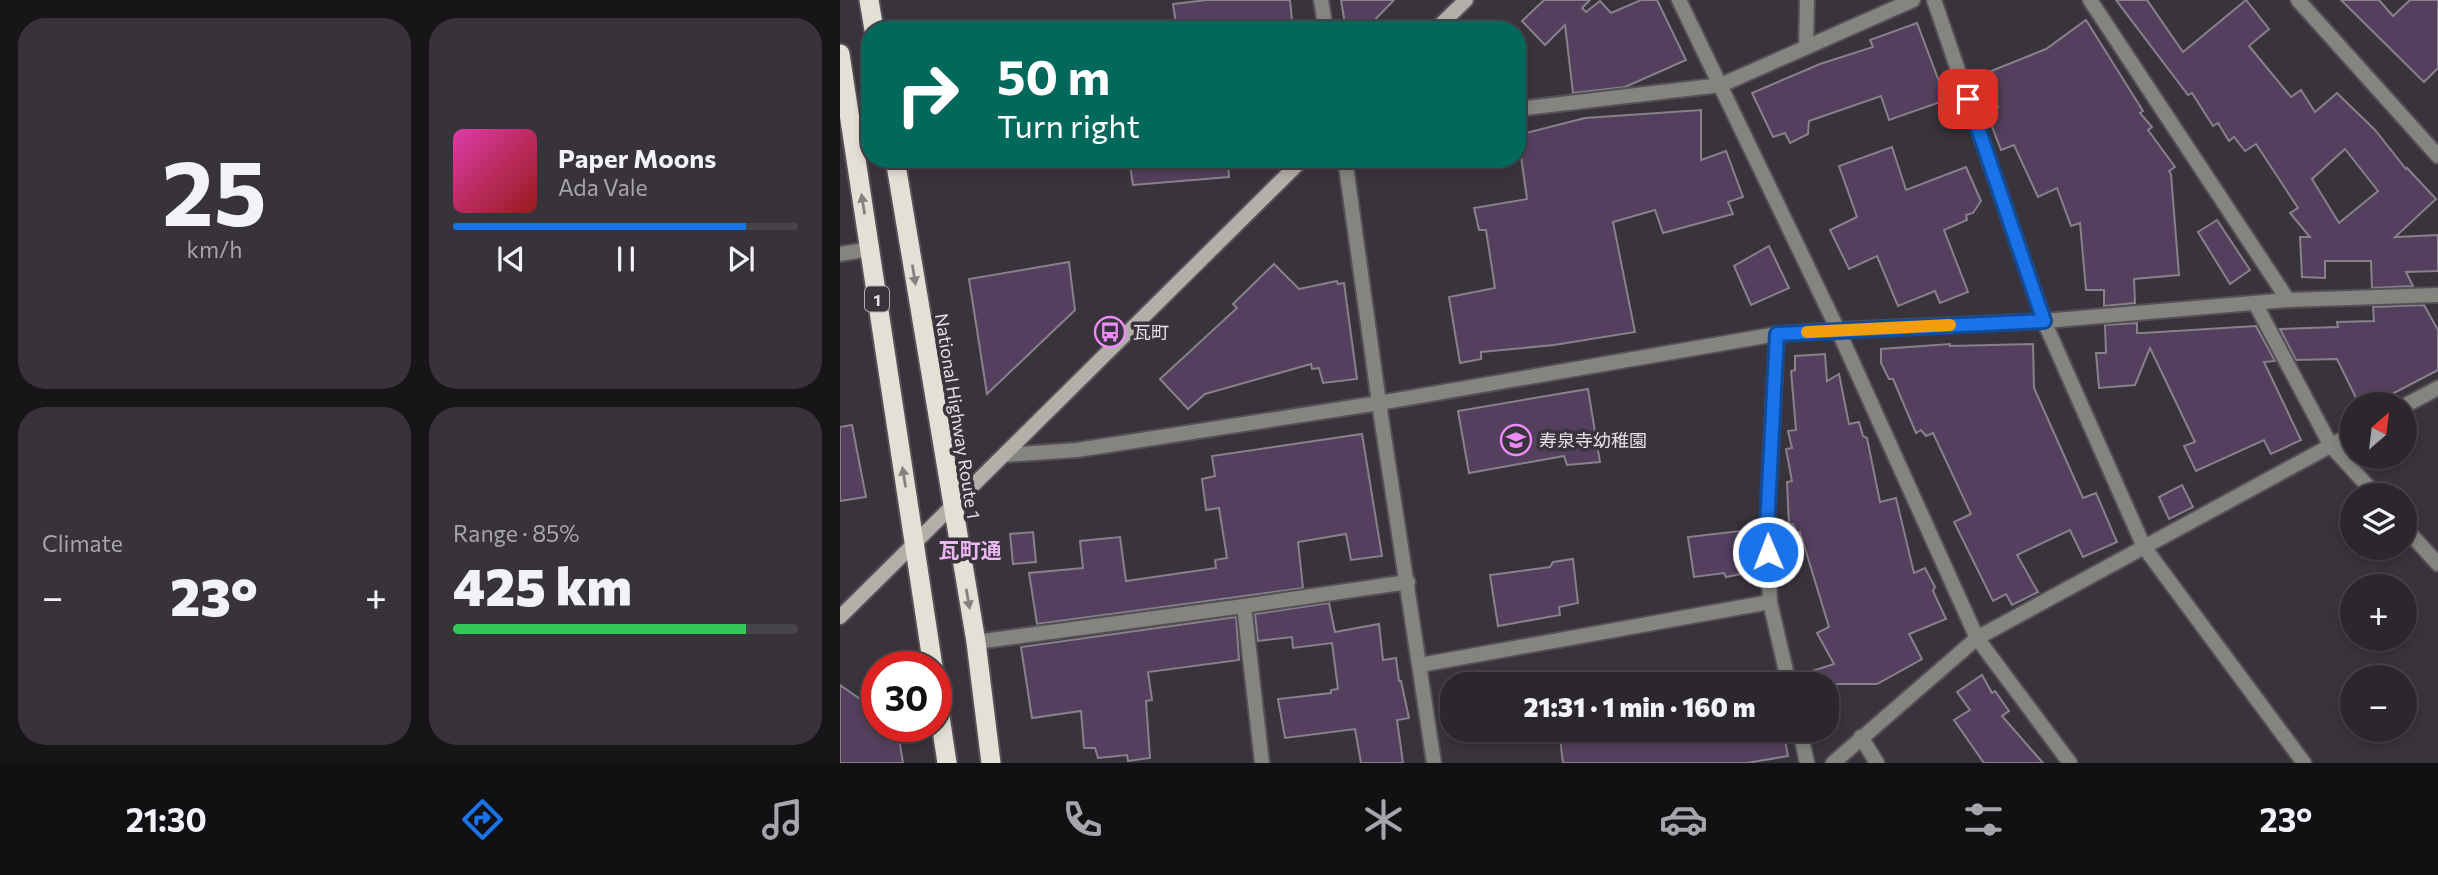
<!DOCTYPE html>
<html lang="en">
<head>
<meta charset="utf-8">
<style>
	body { margin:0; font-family:Commissioner,"Noto Sans JP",sans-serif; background:#373339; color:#f1f3f6; height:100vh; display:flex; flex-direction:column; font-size:26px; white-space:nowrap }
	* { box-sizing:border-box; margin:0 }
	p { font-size:23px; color:#a6a5aa }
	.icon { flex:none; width:38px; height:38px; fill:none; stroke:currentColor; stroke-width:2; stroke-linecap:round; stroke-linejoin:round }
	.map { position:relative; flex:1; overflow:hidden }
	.sheet { display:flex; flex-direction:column; gap:18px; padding:18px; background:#181519; width:840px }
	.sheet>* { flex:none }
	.guide { position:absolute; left:21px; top:21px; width:665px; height:147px; border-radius:28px; box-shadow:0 4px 10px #0003,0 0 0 2px #474449; background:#00695c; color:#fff; overflow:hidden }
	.needle { width:46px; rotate:28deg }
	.controls { position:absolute; left:1500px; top:392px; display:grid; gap:14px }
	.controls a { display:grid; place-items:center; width:77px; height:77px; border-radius:50%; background:#2b272d; box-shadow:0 4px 10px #0003,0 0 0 2px #474449; font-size:35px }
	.speed { position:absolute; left:21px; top:651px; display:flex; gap:14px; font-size:35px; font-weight:700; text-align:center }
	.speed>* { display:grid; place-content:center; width:91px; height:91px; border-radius:50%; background:#2b272d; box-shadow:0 4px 10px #0003,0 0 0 2px #474449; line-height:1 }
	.speed .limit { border:10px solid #d22; background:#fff; color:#111 }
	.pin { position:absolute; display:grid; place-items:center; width:60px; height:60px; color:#fff; margin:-30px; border-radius:14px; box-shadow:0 4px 10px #0006 }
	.me { position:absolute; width:77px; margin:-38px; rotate:359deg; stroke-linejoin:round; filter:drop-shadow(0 0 5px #0008) }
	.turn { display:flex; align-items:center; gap:24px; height:147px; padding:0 21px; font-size:32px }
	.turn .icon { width:91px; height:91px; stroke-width:2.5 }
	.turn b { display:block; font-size:49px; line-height:60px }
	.big { font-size:52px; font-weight:800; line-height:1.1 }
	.sheet .widget { flex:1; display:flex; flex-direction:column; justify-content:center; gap:10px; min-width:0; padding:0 24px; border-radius:28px; background:#373339 }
	.sheet .dial { align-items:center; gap:0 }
	.dial b { font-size:91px; line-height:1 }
	.song { display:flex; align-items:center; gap:21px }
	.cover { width:84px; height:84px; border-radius:10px; background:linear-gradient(135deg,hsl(320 70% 55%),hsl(0 70% 35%)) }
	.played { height:7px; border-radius:4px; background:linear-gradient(90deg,#1a73e8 85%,#474449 85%) }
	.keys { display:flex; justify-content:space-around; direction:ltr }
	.heat { display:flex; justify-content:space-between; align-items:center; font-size:38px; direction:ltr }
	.charge { height:10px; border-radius:5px; background:linear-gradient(90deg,#34c759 85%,#474449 0) }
	.sheet .tiles { flex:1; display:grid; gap:18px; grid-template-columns:repeat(2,1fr) }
	.trip { position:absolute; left:600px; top:672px; width:399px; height:70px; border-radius:28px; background:#2b272d; box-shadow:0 4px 10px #0003,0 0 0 2px #474449; font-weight:800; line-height:70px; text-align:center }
	.tab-bar { display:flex; height:112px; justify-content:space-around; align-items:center; background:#111012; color:#a6a5aa }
	.tab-bar .icon { width:49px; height:49px }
	.tab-bar .current { color:#1a73e8 }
	.tab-bar b { font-size:32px; color:#f1f3f6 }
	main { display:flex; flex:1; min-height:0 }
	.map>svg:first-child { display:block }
	.building { fill:#54405e; stroke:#87818a; stroke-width:2; fill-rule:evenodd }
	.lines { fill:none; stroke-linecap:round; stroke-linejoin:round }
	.minor-casing { stroke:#545057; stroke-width:18 }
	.tertiary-casing { stroke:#545057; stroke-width:18 }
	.secondary-casing { stroke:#545057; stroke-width:18 }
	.trunk-casing { stroke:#545057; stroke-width:23 }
	.minor { stroke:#85847f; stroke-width:14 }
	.tertiary { stroke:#85847f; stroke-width:14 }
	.secondary { stroke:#b2afa8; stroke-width:14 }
	.trunk { stroke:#e4e0d6; stroke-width:19 }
	.oneway { fill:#868181 }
	.route-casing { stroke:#114b97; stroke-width:18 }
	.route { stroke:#1a73e8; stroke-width:12 }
	.slow { stroke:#f59e0b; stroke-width:12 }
	.labels { text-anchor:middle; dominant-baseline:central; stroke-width:7; stroke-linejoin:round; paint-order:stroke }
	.shield { fill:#39343c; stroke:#b1adb3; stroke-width:2 }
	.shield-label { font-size:16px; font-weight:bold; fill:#e4e1e6 }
	.poi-label { font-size:18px; fill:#e4e1e6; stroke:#39343c; text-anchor:start }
	.street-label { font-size:18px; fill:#e4e1e6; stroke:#39343c }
	.quarter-label { font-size:21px; font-weight:bold; fill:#ebb6f1; stroke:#39343c }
</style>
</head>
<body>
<main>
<section class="sheet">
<div class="tiles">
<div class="widget dial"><b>25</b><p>km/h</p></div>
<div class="widget">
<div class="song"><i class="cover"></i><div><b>Paper Moons</b><p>Ada Vale</p></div></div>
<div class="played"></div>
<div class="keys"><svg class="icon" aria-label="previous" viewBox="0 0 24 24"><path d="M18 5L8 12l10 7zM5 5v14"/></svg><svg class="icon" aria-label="pause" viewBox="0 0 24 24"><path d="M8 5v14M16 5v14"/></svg><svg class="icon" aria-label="next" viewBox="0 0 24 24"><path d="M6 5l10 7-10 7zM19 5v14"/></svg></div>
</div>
<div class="widget"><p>Climate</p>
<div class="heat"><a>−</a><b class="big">23°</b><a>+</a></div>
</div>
<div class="widget"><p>Range · 85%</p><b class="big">425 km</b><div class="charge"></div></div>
</div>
</section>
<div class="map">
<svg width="1598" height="763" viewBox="0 0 1598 763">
	<rect width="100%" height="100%" fill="#39343c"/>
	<g class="building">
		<polygon points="367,0 450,0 452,21 392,30 337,30 333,4"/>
		<polygon points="501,0 554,0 525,30 506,30"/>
		<polygon points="704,0 750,0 742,8 746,12 760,1 771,13 801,0 817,0 846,60 785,87 733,93 725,25 705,45 682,21"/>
		<path d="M1276 0H1307L1343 52 1406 0 1429 29 1409 46 1451 97 1461 90 1475 112 1497 93 1535 130 1566 169 1567 168 1596 199 1555 237 1598 235V271L1566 272 1573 286 1532 288 1531 261H1485V278L1462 277 1460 237H1470L1450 213 1458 208 1416 144 1405 151 1394 137 1389 141 1378 123 1373 126 1352 93 1348 95ZM1505 149 1538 191 1499 223 1472 179Z"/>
		<polygon points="1501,0 1539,0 1553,16 1570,0 1598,0 1598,68 1584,82"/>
		<polygon points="1246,20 1303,111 1300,113 1312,127 1308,130 1335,167 1329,171 1331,174 1339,275 1294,279 1295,303 1264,306 1264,290 1246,290 1240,223 1231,226 1217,188 1198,197 1174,145 1161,150 1146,111 1158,107 1146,73 1206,49"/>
		<polygon points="1077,23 1106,100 1049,120 1041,96 969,121 968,134 950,143 945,133 933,137 912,93 980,64 1033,47 1030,40"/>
		<polygon points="861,110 861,160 886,151 903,197 888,202 893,214 823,233 815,210 773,222 795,332 714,345 641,352 641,359 620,363 609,297 655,288 646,230 639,230 634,208 687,199 678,135 745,118"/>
		<polygon points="1052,147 1066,190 1126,167 1141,201 1133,213 1126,215 1127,220 1104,230 1128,292 1100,303 1095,291 1058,306 1037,256 1009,269 990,230 1017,217 999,166"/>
		<polygon points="289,159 388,159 389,177 293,185"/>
		<polygon points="1377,220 1410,270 1390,284 1358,232"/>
		<polygon points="929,246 949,288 911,305 894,266"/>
		<polygon points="229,262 235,310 147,394 129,279"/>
		<polygon points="434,264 459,289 497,281 498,284 504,283 517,379 483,383 479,368 472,369 471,364 365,394 348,409 320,379 397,308 393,304"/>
		<polygon points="1584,305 1598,330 1598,370 1533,404 1519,404 1497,359 1456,360 1440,329 1498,327 1497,322 1534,321 1533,307"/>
		<polygon points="1297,323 1297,333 1303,333 1416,326 1435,361 1424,362 1461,440 1431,454 1424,440 1356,471 1344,446 1355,442 1310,348 1295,385 1259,388 1256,353 1266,353 1265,325"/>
		<polygon points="1110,344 1110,346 1193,344 1194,388 1243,498 1256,493 1277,542 1243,557 1230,530 1177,555 1198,592 1172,605 1166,594 1153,601 1114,522 1131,514 1093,433 1086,436 1081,430 1076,433 1053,379 1049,379 1041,363 1041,349"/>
		<polygon points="985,354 987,381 999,374 1009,424 1019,422 1023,436 1027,438 1040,502 1056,498 1074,573 1085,568 1095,587 1093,591 1106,619 1069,634 1082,659 1037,684 958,684 957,676 994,664 977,633 989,627 960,532 957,533 953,524 949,524 947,482 952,481 946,449 952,448 948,431 956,430 951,371 955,370 955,356"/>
		<polygon points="748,389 760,462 727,465 724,456 629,473 618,411"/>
		<polygon points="12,425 26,497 0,501 0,427"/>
		<polygon points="522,434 542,556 511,560 506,534 458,542 463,588 197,624 189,573 243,568 240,541 280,537 286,581 376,568 375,560 387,558 379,508 366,510 362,479 375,476 372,456"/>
		<polygon points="1342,485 1353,507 1329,519 1319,497"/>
		<polygon points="900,531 906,573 886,577 884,573 854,577 848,537"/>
		<polygon points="193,532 196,562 173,564 170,534"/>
		<polygon points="733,559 738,603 719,607 720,615 658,626 650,575 710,567 713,562"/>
		<polygon points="489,603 495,632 539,624 543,660 556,658 559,681 561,681 569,718 557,720 563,763 521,763 515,729 445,738 438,699 491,693 491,690 498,689 492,643 453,648 452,637 418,641 415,614"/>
		<polygon points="396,617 399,660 308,672 312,700 306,701 310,758 288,761 287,755 258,758 255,748 244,748 241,711 192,718 181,647"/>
		<polygon points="1142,675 1152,693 1155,691 1169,711 1162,716 1203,763 1144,763 1114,720 1130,710 1117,692"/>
		<polygon points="813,678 814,681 821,680 821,684 784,684"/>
		<polygon points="0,685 26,703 37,702 37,726 57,726 63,763 0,763"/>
		<polygon points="719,730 823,730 824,738 871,730 943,730 948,756 907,763 723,763"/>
	</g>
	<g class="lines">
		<g class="minor-casing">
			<g id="minor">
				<polyline points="481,0 486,30"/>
				<polyline points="839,0 998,330 1137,638 1230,763"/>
				<polyline points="1094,0 1204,321"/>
				<polyline points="1250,0 1448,300"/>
				<polyline points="966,47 967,0"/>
				<polyline points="677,109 881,85 1073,0"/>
				<polyline points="0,254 30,249"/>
				<polyline points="1415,303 1491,446 1536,495"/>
				<polyline points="937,334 927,528 930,602 949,684"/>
				<polyline points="1564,406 1598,388"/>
				<polyline points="165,455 237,450 539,403 937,334 998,330 1204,321 1448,300 1598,295"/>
				<polyline points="1564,527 1598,564"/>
				<polyline points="404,606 422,763"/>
				<polyline points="136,642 404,606 568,582"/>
				<polyline points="580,665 930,602"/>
				<polyline points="960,730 967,763"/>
				<polyline points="1021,737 1037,763"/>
				<polyline points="993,763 1137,638 1512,434"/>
			</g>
		</g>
		<g class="tertiary-casing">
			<g id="tertiary">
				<polyline points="1458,0 1598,156"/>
				<polyline points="505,159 539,403 594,763"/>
				<polyline points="1204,321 1304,547 1464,763"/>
			</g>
		</g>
		<g class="secondary-casing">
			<g id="secondary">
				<polyline points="595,30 626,0"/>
				<polyline points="0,617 463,159"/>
			</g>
		</g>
		<g class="trunk-casing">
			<g id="trunk">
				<polyline points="29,0 34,30"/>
				<polyline points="0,54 93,667"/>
				<polyline points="55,159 136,642 151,763"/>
				<polyline points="96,690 107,763"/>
			</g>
		</g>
		<use href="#minor" class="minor"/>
		<use href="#tertiary" class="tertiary"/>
		<use href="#secondary" class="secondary"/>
		<use href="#trunk" class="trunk"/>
	</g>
	<defs><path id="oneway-solid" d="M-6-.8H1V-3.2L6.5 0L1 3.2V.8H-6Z" transform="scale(1.75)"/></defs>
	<g class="oneway">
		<use href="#oneway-solid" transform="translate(23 204) rotate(-99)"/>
		<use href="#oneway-solid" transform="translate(74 275) rotate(81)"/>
		<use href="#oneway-solid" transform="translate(64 477) rotate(-99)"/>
		<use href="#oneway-solid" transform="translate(128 599) rotate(80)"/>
	</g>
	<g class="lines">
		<g class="route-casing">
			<polyline id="route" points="928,552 927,527 937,334 1204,321 1128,99"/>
		</g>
		<use href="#route" class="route"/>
		<polyline class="slow" points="967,332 1110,325"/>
	</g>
	<defs>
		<g id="bus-ring" transform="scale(1.575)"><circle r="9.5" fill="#39343c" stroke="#ed8cf9" stroke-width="1.5"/><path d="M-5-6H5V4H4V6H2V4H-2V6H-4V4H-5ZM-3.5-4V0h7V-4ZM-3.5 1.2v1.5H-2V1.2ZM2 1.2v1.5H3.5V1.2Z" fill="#ed8cf9"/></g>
		<g id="school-ring" transform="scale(1.575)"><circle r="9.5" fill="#39343c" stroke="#ed8cf9" stroke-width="1.5"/><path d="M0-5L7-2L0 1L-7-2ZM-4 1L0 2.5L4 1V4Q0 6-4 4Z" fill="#ed8cf9"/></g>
	</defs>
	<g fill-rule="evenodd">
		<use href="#bus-ring" x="270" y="332"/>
		<use href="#school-ring" x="676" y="440"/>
	</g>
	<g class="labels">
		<rect class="shield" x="25" y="286.5" width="24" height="25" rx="5"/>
		<g class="shield-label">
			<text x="37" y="299">1</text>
		</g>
		<g class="poi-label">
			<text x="293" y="332">瓦町</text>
			<text x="699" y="440">寿泉寺幼稚園</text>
		</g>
		<g class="street-label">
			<text transform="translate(118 416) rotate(81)">National Highway Route 1</text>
		</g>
		<g class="quarter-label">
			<text x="130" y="549">瓦町通</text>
		</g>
	</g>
</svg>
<div class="controls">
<a><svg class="needle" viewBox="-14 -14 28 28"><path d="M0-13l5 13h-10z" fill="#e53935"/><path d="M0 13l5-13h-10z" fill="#a6a5aa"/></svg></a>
<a><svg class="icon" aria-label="layers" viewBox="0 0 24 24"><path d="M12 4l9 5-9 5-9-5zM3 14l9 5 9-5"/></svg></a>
<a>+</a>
<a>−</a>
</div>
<div class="speed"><div class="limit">30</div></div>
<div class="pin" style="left:1128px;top:99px;background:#d93025"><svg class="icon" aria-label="arrive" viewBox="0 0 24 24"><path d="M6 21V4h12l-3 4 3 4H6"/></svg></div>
<svg class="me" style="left:928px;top:552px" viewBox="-20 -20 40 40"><circle r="17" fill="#1a73e8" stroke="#fff" stroke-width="3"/><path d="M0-11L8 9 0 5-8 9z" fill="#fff"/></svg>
<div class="trip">21:31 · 1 min · 160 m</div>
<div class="guide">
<div class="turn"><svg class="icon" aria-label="right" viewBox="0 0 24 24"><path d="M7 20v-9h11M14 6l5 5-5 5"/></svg><div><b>50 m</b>Turn right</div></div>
</div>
</div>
</main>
<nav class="tab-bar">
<b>21:30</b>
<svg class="icon current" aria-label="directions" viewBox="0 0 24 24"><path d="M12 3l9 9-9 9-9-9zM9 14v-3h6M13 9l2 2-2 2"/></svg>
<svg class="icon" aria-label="music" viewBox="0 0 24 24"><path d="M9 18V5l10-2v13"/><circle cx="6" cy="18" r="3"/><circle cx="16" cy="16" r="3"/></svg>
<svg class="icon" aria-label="phone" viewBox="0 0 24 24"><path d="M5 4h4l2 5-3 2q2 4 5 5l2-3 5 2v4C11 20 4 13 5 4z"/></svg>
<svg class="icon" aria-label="climate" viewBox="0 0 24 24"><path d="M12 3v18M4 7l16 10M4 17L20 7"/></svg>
<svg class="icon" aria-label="car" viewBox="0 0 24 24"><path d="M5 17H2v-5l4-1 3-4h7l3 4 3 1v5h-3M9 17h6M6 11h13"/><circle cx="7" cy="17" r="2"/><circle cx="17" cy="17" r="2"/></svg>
<svg class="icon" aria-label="filters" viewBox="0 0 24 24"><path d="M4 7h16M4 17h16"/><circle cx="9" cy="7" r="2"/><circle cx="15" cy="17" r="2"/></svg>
<b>23°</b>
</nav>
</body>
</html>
